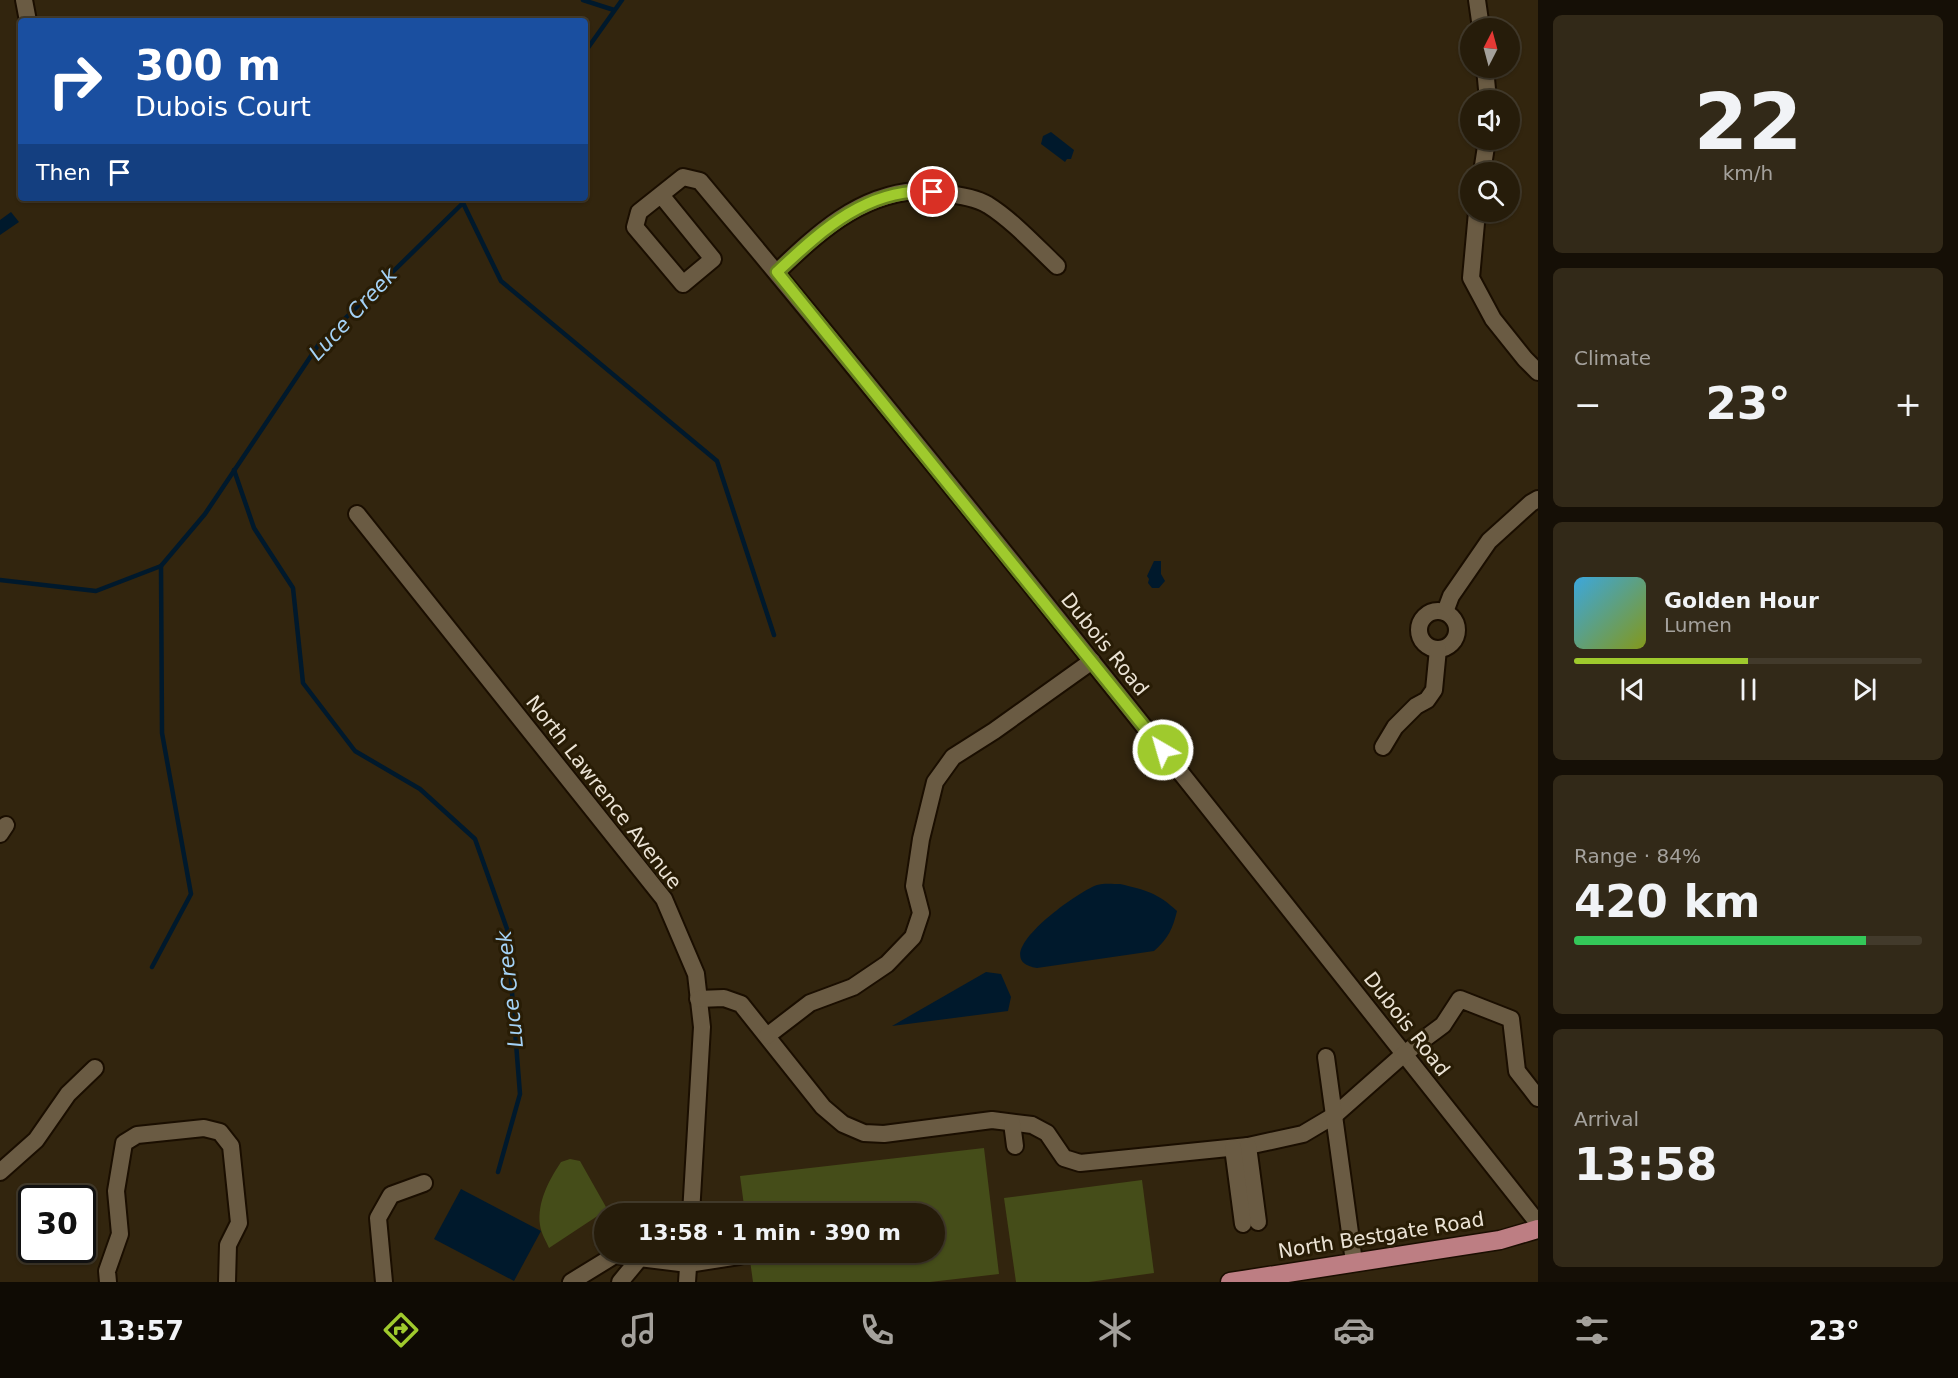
<!DOCTYPE html>
<html lang="en">
<head>
<meta charset="utf-8">
<style>
	body { margin:0; font-family:"DejaVu Sans",sans-serif; background:#322918; color:#f1f3f6; height:100vh; display:flex; flex-direction:column; font-size:22px; white-space:nowrap }
	* { box-sizing:border-box; margin:0 }
	p { font-size:20px; color:#a4a19c }
	.icon { flex:none; width:33px; height:33px; fill:none; stroke:currentColor; stroke-width:2; stroke-linecap:round; stroke-linejoin:round }
	.map { position:relative; flex:1; overflow:hidden }
	.side { display:flex; flex-direction:column; gap:15px; padding:15px; background:#150f06; width:420px }
	.side>* { flex:none }
	.banner { position:absolute; left:18px; top:18px; width:570px; height:183px; border-radius:6px; box-shadow:0 2px 4px #0004,0 0 0 2px #423a2b; background:#1a4fa0; color:#fff; overflow:hidden }
	.needle { width:39px; rotate:6deg }
	.tools { position:absolute; left:1460px; top:18px; display:grid; gap:12px }
	.tools a { display:grid; place-items:center; width:60px; height:60px; border-radius:50%; background:#261c0a; box-shadow:0 2px 4px #0004,0 0 0 2px #423a2b; font-size:30px }
	.speed { position:absolute; left:18px; top:1185px; display:flex; gap:12px; font-size:30px; font-weight:700; text-align:center }
	.speed>* { display:grid; place-content:center; width:78px; height:78px; border-radius:50%; background:#261c0a; box-shadow:0 2px 4px #0004,0 0 0 2px #423a2b; line-height:1 }
	.speed .limit { border:3px solid #111; border-radius:9px; background:#fff; color:#111 }
	.pin { position:absolute; display:grid; place-items:center; width:51px; height:51px; color:#fff; margin:-26px; border:3px solid #fff; border-radius:50%; box-shadow:0 2px 6px #0007 }
	.me { position:absolute; width:66px; margin:-33px; rotate:322deg; stroke-linejoin:round; filter:drop-shadow(0 0 4px #0008) }
	.turn { display:flex; align-items:center; gap:21px; height:126px; padding:0 18px; font-size:27px }
	.turn .icon { width:78px; height:78px; stroke-width:2.5 }
	.turn b { display:block; font-size:42px; line-height:51px }
	.then { display:flex; align-items:center; height:57px; padding:0 18px; background:#0003; gap:12px; font-size:22px }
	.big { font-size:45px; font-weight:700; line-height:1.1 }
	.side .widget { flex:1; display:flex; flex-direction:column; justify-content:center; gap:9px; min-width:0; padding:0 21px; border-radius:9px; background:#322918 }
	.side .dial { align-items:center; gap:0 }
	.dial b { font-size:78px; line-height:1 }
	.song { display:flex; align-items:center; gap:18px }
	.cover { width:72px; height:72px; border-radius:9px; background:linear-gradient(135deg,hsl(200 70% 55%),hsl(70 70% 35%)) }
	.played { height:6px; border-radius:3px; background:linear-gradient(90deg,#9fca2d 50%,#423a2b 50%) }
	.keys { display:flex; justify-content:space-around; direction:ltr }
	.heat { display:flex; justify-content:space-between; align-items:center; font-size:33px; direction:ltr }
	.charge { height:9px; border-radius:4px; background:linear-gradient(90deg,#34c759 84%,#423a2b 0) }
	.trip { position:absolute; left:594px; top:1203px; width:351px; height:60px; border-radius:30px; background:#261c0a; box-shadow:0 2px 4px #0004,0 0 0 2px #423a2b; font-weight:700; line-height:60px; text-align:center }
	.tabs { display:flex; height:96px; justify-content:space-around; align-items:center; background:#0f0b04; color:#a4a19c }
	.tabs .icon { width:42px; height:42px }
	.tabs .on { color:#9fca2d }
	.tabs b { font-size:27px; color:#f1f3f6 }
	main { display:flex; flex:1; min-height:0 }
	.map>svg:first-child { display:block }
	.green { fill:#454d19 }
	.water { fill:#00192c }
	.lines { fill:none; stroke-linecap:round; stroke-linejoin:round }
	.stream { stroke:#00192c; stroke-width:4.5 }
	.minor-casing { stroke:#1a0e00; stroke-width:20 }
	.major-casing { stroke:#1a0e00; stroke-width:21 }
	.minor { stroke:#6a5b43; stroke-width:16 }
	.major { stroke:#bd7e83; stroke-width:18 }
	.route-casing { stroke:#67831d; stroke-width:15 }
	.route { stroke:#9fca2d; stroke-width:10 }
	.labels { text-anchor:middle; dominant-baseline:central; stroke-width:6; stroke-linejoin:round; paint-order:stroke }
	.street-label { font-size:20px; fill:#ebe3d5; stroke:#281c05 }
	.water-label { font-size:21px; font-style:italic; fill:#a4d2f6; stroke:#281c05 }
</style>
</head>
<body>
<main>
<div class="map">
<svg width="1538" height="1282" viewBox="0 0 1538 1282">
	<rect width="100%" height="100%" fill="#32250e"/>
	<g class="green">
		<polygon points="984,1148 999,1274 930,1282 753,1282 749,1253 934,1252 934,1214 745,1213 740,1176"/>
		<path d="M570 1159 580 1161 606 1207 602 1213 549 1248C546 1241 541 1233 540 1225 537 1202 549 1180 561 1162Z"/>
		<polygon points="1142,1180 1154,1273 1089,1282 1016,1282 1004,1198"/>
	</g>
	<g class="water">
		<polygon points="1051,132 1074,150 1071,159 1067,159 1065,162 1041,144 1043,136"/>
		<polygon points="11,212 19,222 0,235 0,220"/>
		<polygon points="1154,561 1161,561 1161,574 1165,581 1159,588 1152,588 1148,583 1149,579 1147,576"/>
		<path d="M1120 884C1146 890 1158 893 1177 911 1173 928 1168 939 1154 951L1037 968C982 959 1078 891 1097 885 1103 883 1113 884 1120 884Z"/>
		<polygon points="986,972 1001,974 1011,997 1008,1011 892,1026"/>
		<polygon points="461,1189 541,1231 514,1281 434,1239"/>
	</g>
	<g class="lines">
		<g class="stream">
			<polyline points="583,0 614,10"/>
			<polyline points="585,52 622,0"/>
			<polyline points="463,203 501,281 717,461 774,635"/>
			<polyline points="234,470 254,528 293,588 303,683 355,751 420,789 475,839 507,929 520,1094 498,1172"/>
			<polyline points="0,580 96,591 161,566 205,514 319,344 463,203 465,198"/>
			<polyline points="152,967 191,894 162,733 161,566"/>
		</g>
		<g class="minor-casing">
			<g id="minor">
				<polyline points="24,0 28,21"/>
				<polyline points="1477,0 1481,28"/>
				<polyline points="1485,68 1488,100"/>
				<polyline points="1482,172 1487,140"/>
				<path d="M661 195 713 259 683 284 635 227 639 212 683 177 700 181C986 523 1261 874 1538 1223"/>
				<polyline points="1477,212 1471,278 1493,319 1525,359 1538,372"/>
				<path d="M777 272C817 234 858 195 916 191 925 190 935 193 944 194 958 195 976 198 988 205 1012 220 1036 246 1057 266"/>
				<polyline points="357,514 664,899 696,974 702,1027 691,1214"/>
				<circle cx="1438" cy="630" r="19"/>
				<polyline points="1445,612 1451,596 1489,541 1531,503 1538,499"/>
				<polyline points="1383,747 1395,727 1416,706 1427,700 1434,690 1438,649"/>
				<polyline points="0,834 6,825"/>
				<polyline points="698,999 724,998 741,1004 823,1107 843,1124 864,1133 884,1134 992,1120 1032,1125 1047,1133 1064,1158 1080,1163 1248,1146 1303,1134 1335,1115 1404,1054 1443,1025 1460,999 1511,1019 1517,1071 1538,1098"/>
				<polyline points="767,1036 810,1003 853,987 887,964 913,937 921,913 914,886 921,839 935,782 953,757 994,731 1092,661"/>
				<polyline points="1326,1057 1354,1262"/>
				<polyline points="1012,1123 1015,1146"/>
				<polyline points="1248,1146 1258,1222"/>
				<polyline points="1233,1148 1243,1224"/>
				<polyline points="0,1172 36,1140 68,1094 95,1068"/>
				<polyline points="108,1282 107,1271 120,1234 116,1191 124,1143 137,1135 204,1128 220,1132 231,1146 239,1223 228,1245 227,1282"/>
				<polyline points="384,1282 378,1218 391,1195 424,1183"/>
				<polyline points="571,1282 615,1255 688,1264 739,1256"/>
				<polyline points="620,1282 640,1258"/>
				<polyline points="687,1282 689,1253"/>
			</g>
		</g>
		<g class="major-casing">
			<polyline id="major" points="1230,1282 1500,1240 1538,1229"/>
		</g>
		<use href="#minor" class="minor"/>
		<use href="#major" class="major"/>
	</g>
	<g class="lines">
		<g class="route-casing">
			<path id="route" d="M933 192C868 186 820 232 777 272L1163 750"/>
		</g>
		<use href="#route" class="route"/>
	</g>
	<g class="labels">
		<g class="street-label">
			<text transform="translate(1105 644) rotate(51)">Dubois Road</text>
			<text transform="translate(604 792) rotate(52)">North Lawrence Avenue</text>
			<text transform="translate(1407 1024) rotate(52)">Dubois Road</text>
			<text transform="translate(1381 1235) rotate(-9)">North Bestgate Road</text>
		</g>
		<g class="water-label">
			<text transform="translate(353 314) rotate(-47)">Luce Creek</text>
			<text transform="translate(510 989) rotate(-96)">Luce Creek</text>
		</g>
	</g>
</svg>
<div class="tools">
<a><svg class="needle" viewBox="-14 -14 28 28"><path d="M0-13l5 13h-10z" fill="#e53935"/><path d="M0 13l5-13h-10z" fill="#a4a19c"/></svg></a>
<a><svg class="icon" aria-label="sound" viewBox="0 0 24 24"><path d="M4 9h4l5-4v14l-5-4H4zM17 9q2 3 0 6"/></svg></a>
<a><svg class="icon" aria-label="search" viewBox="0 0 24 24"><circle cx="10" cy="10" r="6"/><path d="M15 15l6 6"/></svg></a>
</div>
<div class="speed"><div class="limit">30</div></div>
<div class="pin" style="left:933px;top:192px;background:#d93025"><svg class="icon" aria-label="arrive" viewBox="0 0 24 24"><path d="M6 21V4h12l-3 4 3 4H6"/></svg></div>
<svg class="me" style="left:1163px;top:750px" viewBox="-20 -20 40 40"><circle r="17" fill="#9fca2d" stroke="#fff" stroke-width="3"/><path d="M0-11L8 9 0 5-8 9z" fill="#fff"/></svg>
<div class="trip">13:58 · 1 min · 390 m</div>
<div class="banner">
<div class="turn"><svg class="icon" aria-label="right" viewBox="0 0 24 24"><path d="M7 20v-9h11M14 6l5 5-5 5"/></svg><div><b>300 m</b>Dubois Court</div></div>
<div class="then">Then<svg class="icon" aria-label="arrive" viewBox="0 0 24 24"><path d="M6 21V4h12l-3 4 3 4H6"/></svg></div>
</div>
</div>
<section class="side">
<div class="widget dial"><b>22</b><p>km/h</p></div>
<div class="widget"><p>Climate</p>
<div class="heat"><a>−</a><b class="big">23°</b><a>+</a></div>
</div>
<div class="widget">
<div class="song"><i class="cover"></i><div><b>Golden Hour</b><p>Lumen</p></div></div>
<div class="played"></div>
<div class="keys"><svg class="icon" aria-label="previous" viewBox="0 0 24 24"><path d="M18 5L8 12l10 7zM5 5v14"/></svg><svg class="icon" aria-label="pause" viewBox="0 0 24 24"><path d="M8 5v14M16 5v14"/></svg><svg class="icon" aria-label="next" viewBox="0 0 24 24"><path d="M6 5l10 7-10 7zM19 5v14"/></svg></div>
</div>
<div class="widget"><p>Range · 84%</p><b class="big">420 km</b><div class="charge"></div></div>
<div class="widget"><p>Arrival</p><b class="big">13:58</b></div>
</section>
</main>
<nav class="tabs">
<b>13:57</b>
<svg class="icon on" aria-label="directions" viewBox="0 0 24 24"><path d="M12 3l9 9-9 9-9-9zM9 14v-3h6M13 9l2 2-2 2"/></svg>
<svg class="icon" aria-label="music" viewBox="0 0 24 24"><path d="M9 18V5l10-2v13"/><circle cx="6" cy="18" r="3"/><circle cx="16" cy="16" r="3"/></svg>
<svg class="icon" aria-label="phone" viewBox="0 0 24 24"><path d="M5 4h4l2 5-3 2q2 4 5 5l2-3 5 2v4C11 20 4 13 5 4z"/></svg>
<svg class="icon" aria-label="climate" viewBox="0 0 24 24"><path d="M12 3v18M4 7l16 10M4 17L20 7"/></svg>
<svg class="icon" aria-label="car" viewBox="0 0 24 24"><path d="M5 17H2v-5l4-1 3-4h7l3 4 3 1v5h-3M9 17h6M6 11h13"/><circle cx="7" cy="17" r="2"/><circle cx="17" cy="17" r="2"/></svg>
<svg class="icon" aria-label="filters" viewBox="0 0 24 24"><path d="M4 7h16M4 17h16"/><circle cx="9" cy="7" r="2"/><circle cx="15" cy="17" r="2"/></svg>
<b>23°</b>
</nav>
</body>
</html>
